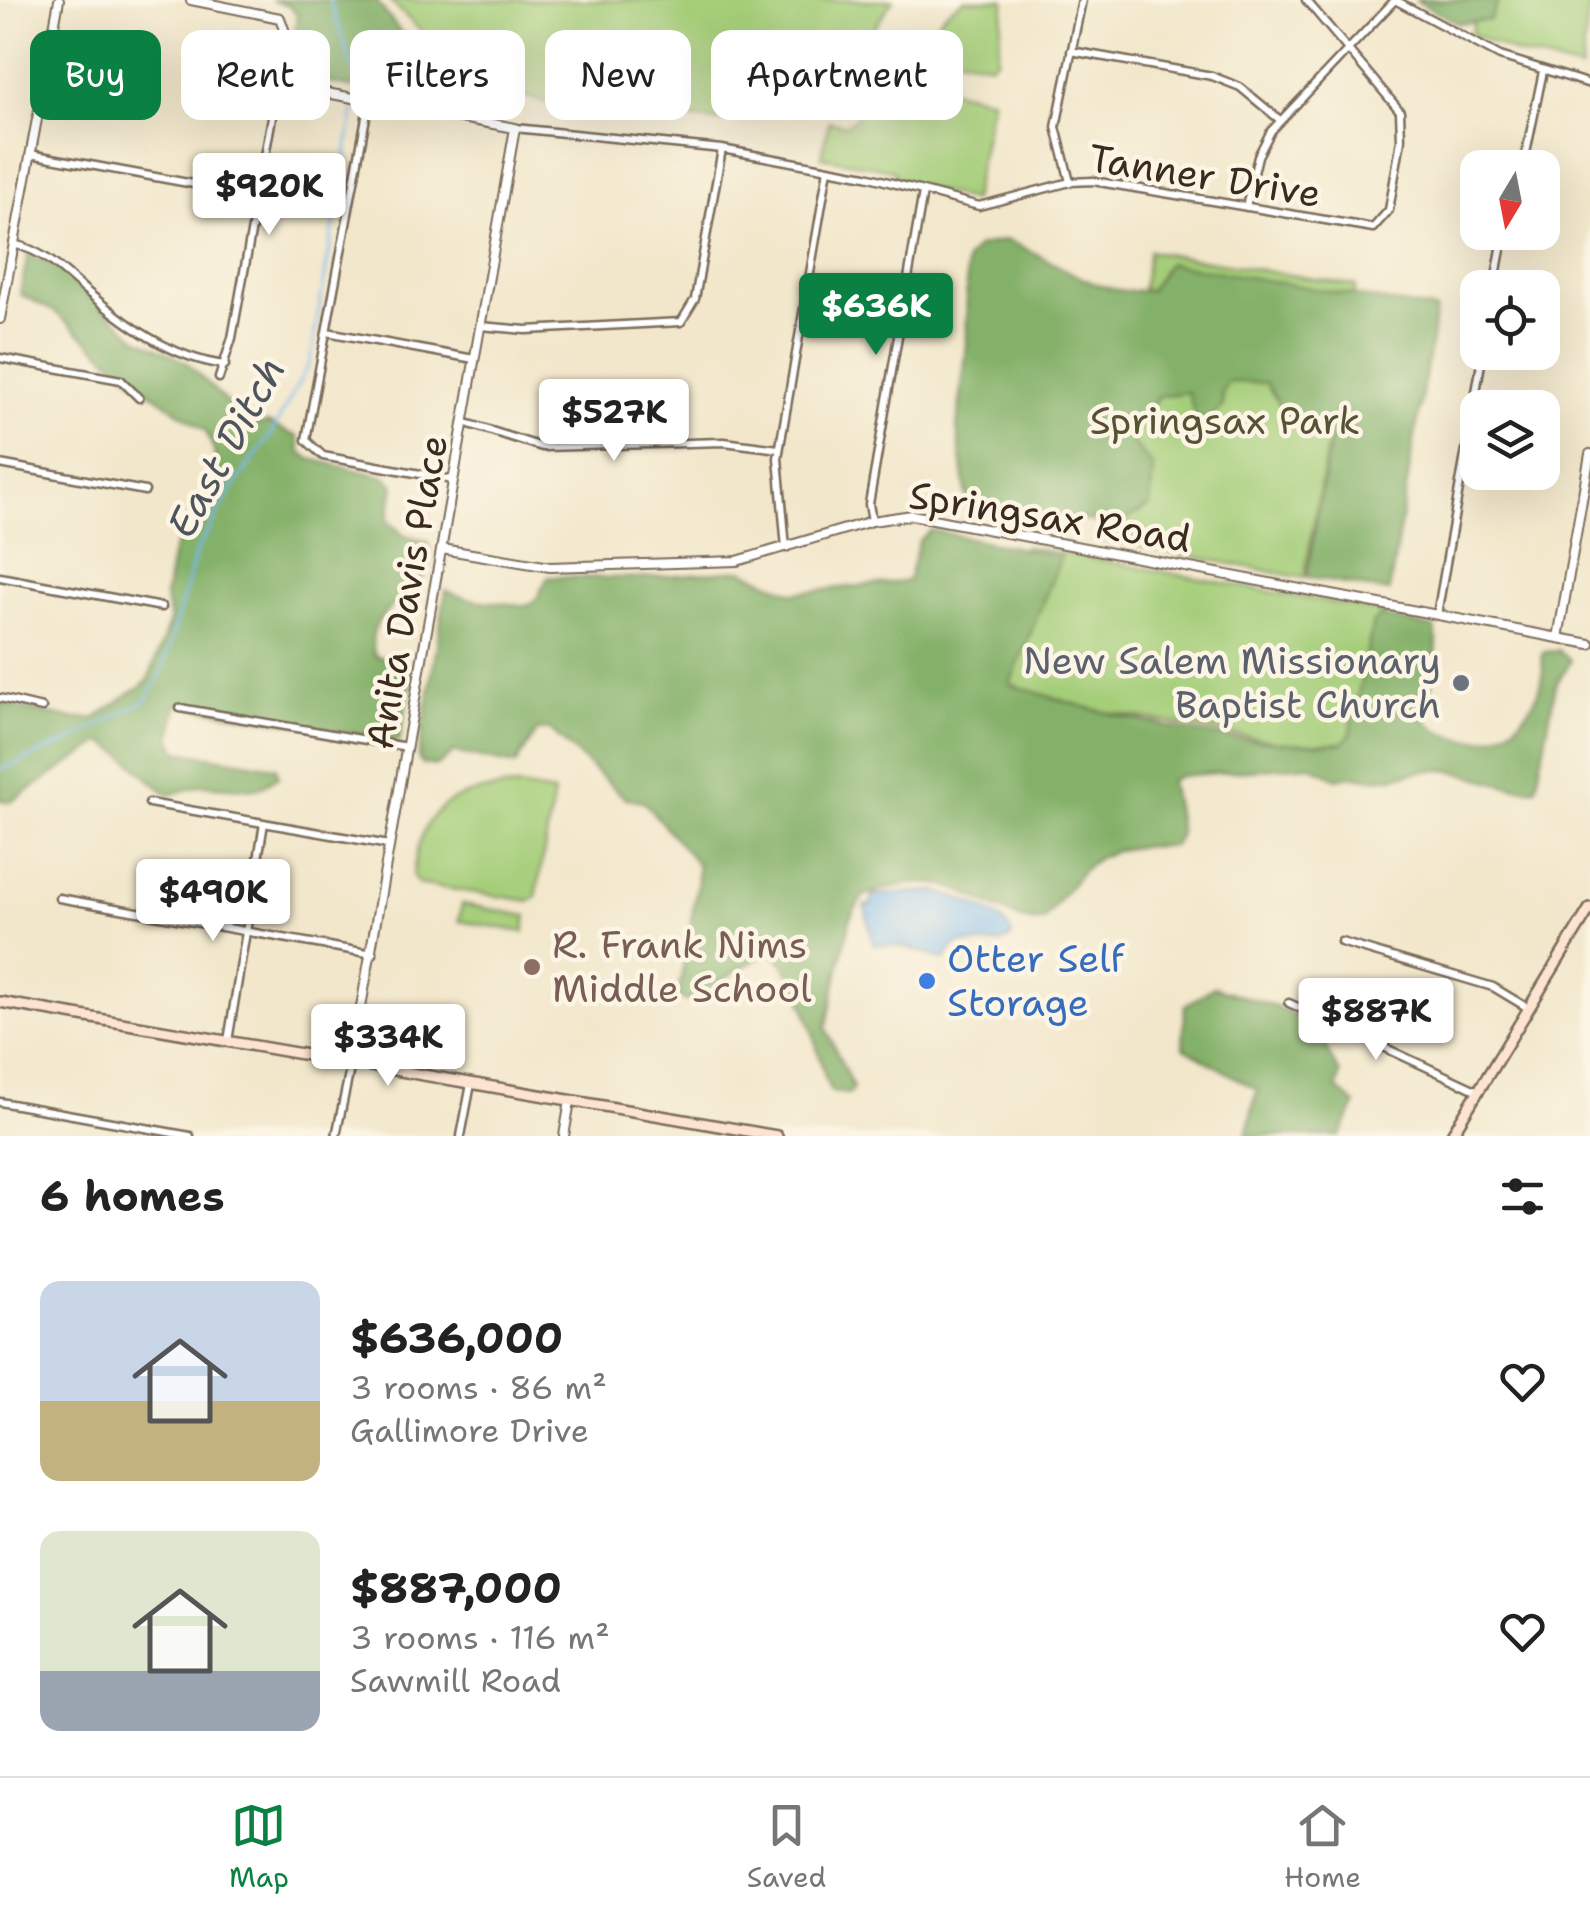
<!DOCTYPE html>
<html lang="en">
<head>
<meta charset="utf-8">
<style>
  :root { --surface:#fff; --page:#f2f2f2; --text:#222; --muted:#767676; --line:#e0e0e0; --accent:#0b8043 }
  body { margin:0; font-family:"Shantell Sans",sans-serif; background:var(--page); color:var(--text); height:100vh; display:flex; flex-direction:column; font-size:38px; white-space:nowrap }
  * { box-sizing:border-box; margin:0 }
  p { font-size:32px; color:var(--muted) }
  .icon { flex:none; width:55px; height:55px; fill:none; stroke:currentColor; stroke-width:2; stroke-linecap:round; stroke-linejoin:round }
  .map { position:relative; height:1136px; overflow:hidden }
  .sheet { display:flex; flex-direction:column; background:var(--surface); flex:1 }
  .sheet>* { flex:none }
  .guide { position:absolute; left:30px; top:30px; width:1000px; height:90px; display:flex; gap:20px }
  .needle { width:65px; rotate:190deg }
  .fabs { position:absolute; left:1460px; top:150px; display:grid; gap:20px }
  .fabs a { display:grid; place-items:center; width:100px; height:100px; border-radius:20px; background:var(--surface); box-shadow:0 10px 40px #0002; font-size:50px }
  .price { position:absolute; translate:-50% -85px; padding:0 22px; border-radius:10px; background:#fff; color:#222; font-size:32px; line-height:65px; filter:drop-shadow(0 2px 5px #0008) }
  .price::after { content:''; position:absolute; left:50%; top:60px; width:30px; height:22px; margin-left:-15px; background:inherit; clip-path:polygon(0 0,100% 0,50% 100%) }
  .price.selected { background:var(--accent); color:#fff }
  ul { padding:0; list-style:none }
  li { display:flex; align-items:center; gap:30px; height:250px; padding:0 40px }
  li span { display:grid; place-items:center; flex:none; width:280px; height:200px; border-radius:20px; color:#555 }
  li>.icon { margin-inline-start:auto }
  span .icon { width:120px; height:120px; fill:#fffc; stroke-width:1 }
  li b { font-size:42px }
  h2 { display:flex; justify-content:space-between; align-items:center; height:120px; padding:0 40px; font-size:42px }
  .chip { padding:0 35px; border-radius:20px; background:var(--surface); box-shadow:0 10px 40px #0002; font-size:35px; line-height:90px }
  .chip.selected { background:var(--accent); color:#fff }
  .menu { display:flex; justify-content:space-around; align-items:center; height:140px; border-top:2px solid var(--line); background:var(--surface); font-size:28px; color:var(--muted) }
  .menu a { display:grid; justify-items:center; gap:5px }
  .menu .selected { color:var(--accent) }
  .map>svg:first-child { display:block }
  .green { fill:#a5ce79; stroke:#707c4c; stroke-width:2.5 }
  .forest { fill:#84b169; stroke:#606e44; stroke-width:2.5 }
  .water { fill:#7ab9ee; stroke:#5a7286; stroke-width:2.5 }
  .lines { fill:none; stroke-linecap:round; stroke-linejoin:round }
  .stream { stroke:#7ab9ee; stroke-width:2.5 }
  .minor-casing { stroke:#7b6c5b; stroke-width:11 }
  .tertiary-casing { stroke:#7b6c5b; stroke-width:12 }
  .secondary-casing { stroke:#7b6c5b; stroke-width:14 }
  .minor { stroke:#fff; stroke-width:6 }
  .tertiary { stroke:#fff; stroke-width:8 }
  .secondary { stroke:#fde4d1; stroke-width:9 }
  .worship-dot { fill:#6b7280; stroke:#fcf5e5; stroke-width:4 }
  .education-dot { fill:#8d6e63; stroke:#fcf5e5; stroke-width:4 }
  .shop-dot { fill:#3f7fe0; stroke:#fcf5e5; stroke-width:4 }
  .labels { text-anchor:middle; stroke-width:9; stroke-linejoin:round; paint-order:stroke }
  .street-label { font-size:38px; fill:#3b2a1e; stroke:#fcf5e5 }
  .park-label { font-size:38px; fill:#565335; stroke:#fcf5e5 }
  .worship-label { font-size:38px; fill:#5b616d; stroke:#fcf5e5; text-anchor:end }
  .education-label { font-size:38px; fill:#785e54; stroke:#fcf5e5; text-anchor:start }
  .shop-label { font-size:38px; fill:#366cbe; stroke:#fcf5e5; text-anchor:start }
  .water-label { font-size:40px; font-style:italic; fill:#4e555c; stroke:#fcf5e5 }
</style>
</head>
<body>
<div class="map">
<svg width="1590" height="1136" viewBox="0 0 1590 1136">
  <rect width="100%" height="100%" fill="#fcf5e5"/>
  <filter id="ink" filterUnits="userSpaceOnUse"><feTurbulence type="fractalNoise" baseFrequency=".01" numOctaves="2"/><feDisplacementMap in="SourceGraphic" scale="20" xChannelSelector="R" yChannelSelector="G"/><feConvolveMatrix kernelMatrix="1 2 1 2 8 2 1 2 1" color-interpolation-filters="sRGB"/></filter>
  <filter id="wash" filterUnits="userSpaceOnUse"><feTurbulence type="fractalNoise" baseFrequency=".0048" numOctaves="4" result="noise"/><feDisplacementMap in="SourceGraphic" scale="40" xChannelSelector="R" yChannelSelector="G"/><feGaussianBlur stdDeviation="2.25" result="paint"/><feColorMatrix in="noise" values="0 0 0 0 0 0 0 0 0 0 0 0 0 0 0 0 0 1.4 0 .05"/><feComposite in="paint" operator="in"/></filter>
  <g filter="url(#wash)">
    <rect width="100%" height="100%" fill="#f2e7cb"/>
    <path class="green" d="M389 0H893L845 70 781 107 749 118 716 121 548 103 474 82Z
      M965 0H1005L997 59 990 64 928 52C931 25 941 12 965 0Z
      M1477 0H1590L1581 70 1517 54 1471 34Z
      M876 72 992 99 972 201 898 180 893 170 821 157 829 121 846 125 856 118 868 76Z
      M1149 251 1356 286 1304 578 1097 538Z
      M1024 546 1386 613 1359 756 996 693Z
      M519 787 554 793 536 897 530 901 418 884 413 877C419 806 452 790 519 787Z
      M462 904 527 916 524 932 459 921Z"/>
    <path class="forest" d="M271 0H376C402 38 435 65 452 108L291 75 297 15 289 6Z
      M1415 0H1499L1490 20 1457 23Z
      M1005 240C1056 258 1094 299 1150 290L1168 263 1436 310 1389 592 1307 577 1330 440 1321 427 1282 410 1266 383 1228 382 1222 392 1223 406 1206 422 1195 416 1188 392 1159 396 1136 426 1133 444 1153 466 1150 506 1119 524 989 510 967 501 957 428 967 345 966 260 977 247Z
      M28 255 55 265 136 337 186 362 250 426 268 423 298 437 301 452 310 459 387 477 394 486 388 520 403 535 428 542C446 595 355 602 375 656L409 664 414 672 399 741 177 705 171 738 178 751 276 767 278 777 257 789 201 785 170 795C144 779 130 755 102 742L11 802 0 800V703L73 719 95 718 148 681 170 621 165 597 173 551 186 522 204 503 215 454 206 431 136 382 55 312 20 294Z
      M931 530 1061 557 1010 684C1108 717 1239 749 1343 743L1350 734 1373 622 1380 616 1434 628 1437 642 1427 723C1476 756 1522 738 1541 684 1545 674 1541 663 1543 652L1559 651 1571 661 1556 684 1536 788C1506 790 1481 776 1452 771 1426 767 1407 776 1382 778 1366 780 1354 773 1337 779L1309 765 1179 776 1170 781 1180 834 1173 846C1092 845 1091 859 1044 920 1022 929 971 890 942 885 915 880 888 887 863 896L850 918 826 1029 853 1088 850 1094 832 1092 828 1086C816 1052 802 969 769 952L686 1001 678 996 698 881 697 864 643 801 625 798 549 729 537 731 515 765 454 752 437 766 422 764 418 758 446 590C471 604 498 601 527 606L537 598 548 577 637 578 742 570 793 593 908 581 919 541Z
      M1214 987C1244 998 1295 1007 1317 1032 1326 1042 1329 1060 1340 1073L1337 1089 1356 1104 1340 1136H1246L1257 1090 1183 1047 1185 1006Z"/>
    <path class="water" d="M935 891C957 898 1007 912 1012 937L998 944 957 943 944 960 906 947 873 944 865 906 871 905 873 895Z"/>
    <g class="lines">
      <path class="stream" d="M329 0 358 82 356 95
        M0 770 67 742 146 700 162 672 196 552 232 489 271 434 310 362 355 103"/>
    </g>
  </g>
  <g filter="url(#ink)">
    <g class="lines">
      <g class="minor-casing">
        <path id="minor" d="M1395 0 1500 56 1590 84
          M1071 51 1212 76 1240 87 1280 120
          M369 101 306 440 323 456 453 480
          M515 128 722 149 866 176 979 206 1070 182 1093 181 1373 228 1389 210 1401 140 1400 111 1306 0
          M30 154 259 196
          M1523 168 1543 71
          M1070 182 1056 127 1082 0
          M1246 207 1258 156 1271 131 1395 0
          M13 244C44 251 61 269 84 289 125 324 171 358 225 365
          M1494 288 1504 232
          M480 326 526 330 681 322 695 299 722 149
          M327 332 474 359
          M0 358 121 380 139 398
          M219 378 232 338 278 84
          M463 422 542 447 724 442 779 449
          M0 464 145 491
          M872 521 869 504 923 192
          M786 548 778 458 828 169
          M0 577 162 607
          M1437 615 1483 352
          M0 698 42 708
          M180 708 407 747
          M149 803 389 845
          M59 898 373 954
          M1341 942 1493 987 1528 1008
          M1289 1003 1478 1091
          M228 1041 264 823
          M0 1102 190 1136
          M336 1136 351 1064
          M461 1136 471 1084"/>
      </g>
      <g class="tertiary-casing">
        <path id="tertiary" d="M191 0 280 18 285 32 278 84 515 128 351 1064
          M0 319 59 0
          M442 549 550 567 737 561 872 521 912 515 1590 644
          M1558 638 1590 454
          M564 1136 570 1101"/>
      </g>
      <g class="secondary-casing">
        <path id="secondary" d="M0 1002 777 1136
          M1451 1136 1590 908"/>
      </g>
      <use href="#minor" class="minor"/>
      <use href="#tertiary" class="tertiary"/>
      <use href="#secondary" class="secondary"/>
    </g>
  </g>
  <circle class="worship-dot" cx="1461" cy="683" r="10"/>
  <circle class="education-dot" cx="532" cy="967" r="10"/>
  <circle class="shop-dot" cx="927" cy="981" r="10"/>
  <g class="labels">
    <g class="street-label">
      <text transform="translate(1205 176) rotate(9)" y="13">Tanner Drive</text>
      <text transform="translate(1050 517) rotate(9)" y="13">Springsax Road</text>
      <text transform="translate(407 592) rotate(-80)" y="13">Anita Davis Place</text>
    </g>
    <g class="park-label">
      <text x="1225" y="434">Springsax Park</text>
    </g>
    <g class="worship-label">
      <text x="1441" y="674">New Salem Missionary<tspan x="1441" dy="44">Baptist Church</tspan></text>
    </g>
    <g class="education-label">
      <text x="552" y="958">R. Frank Nims<tspan x="552" dy="44">Middle School</tspan></text>
    </g>
    <g class="shop-label">
      <text x="947" y="972">Otter Self<tspan x="947" dy="44">Storage</tspan></text>
    </g>
    <g class="water-label">
      <text transform="translate(226 447) rotate(-61)" y="14">East Ditch</text>
    </g>
  </g>
</svg>
<div class="fabs">
<a><svg class="needle" viewBox="-14 -14 28 28"><path d="M0-13l5 13h-10z" fill="#e53935"/><path d="M0 13l5-13h-10z" fill="#767676"/></svg></a>
<a><svg class="icon" aria-label="locate" viewBox="0 0 24 24"><circle cx="12" cy="12" r="6"/><path d="M12 2v4M12 18v4M2 12h4M18 12h4"/></svg></a>
<a><svg class="icon" aria-label="layers" viewBox="0 0 24 24"><path d="M12 4l9 5-9 5-9-5zM3 14l9 5 9-5"/></svg></a>
</div>
<b class="price" style="left:269px;top:238px">$920K</b>
<b class="price selected" style="left:876px;top:358px">$636K</b>
<b class="price" style="left:614px;top:464px">$527K</b>
<b class="price" style="left:213px;top:944px">$490K</b>
<b class="price" style="left:1376px;top:1063px">$887K</b>
<b class="price" style="left:388px;top:1089px">$334K</b>
<div class="guide">
<a class="chip selected">Buy</a>
<a class="chip">Rent</a>
<a class="chip">Filters</a>
<a class="chip">New</a>
<a class="chip">Apartment</a>
</div>
</div>
<section class="sheet">
<h2>6 homes<svg class="icon" aria-label="filters" viewBox="0 0 24 24"><path d="M4 7h16M4 17h16"/><circle cx="9" cy="7" r="2"/><circle cx="15" cy="17" r="2"/></svg></h2>
<ul>
<li><span style="background:linear-gradient(#c9d6e8 60%,#c2b280 0)"><svg class="icon" aria-label="home" viewBox="0 0 24 24"><path d="M3 11l9-7 9 7M6 9v11h12V9"/></svg></span><div><b>$636,000</b><p>3 rooms · 86 m²</p><p>Gallimore Drive</p></div><svg class="icon" aria-label="heart" viewBox="0 0 24 24"><path d="M12 20l-8-8c-3-5 5-10 8-4 3-6 11-1 8 4z"/></svg></li>
<li><span style="background:linear-gradient(#dfe7d0 70%,#9aa5b1 0)"><svg class="icon" aria-label="home" viewBox="0 0 24 24"><path d="M3 11l9-7 9 7M6 9v11h12V9"/></svg></span><div><b>$887,000</b><p>3 rooms · 116 m²</p><p>Sawmill Road</p></div><svg class="icon" aria-label="heart" viewBox="0 0 24 24"><path d="M12 20l-8-8c-3-5 5-10 8-4 3-6 11-1 8 4z"/></svg></li>
</ul>
</section>
<nav class="menu">
<a class="selected"><svg class="icon" aria-label="map" viewBox="0 0 24 24"><path d="M3 6l6-2 6 2 6-2v14l-6 2-6-2-6 2zM9 4v14M15 6v14"/></svg>Map</a>
<a><svg class="icon" aria-label="saved" viewBox="0 0 24 24"><path d="M7 4h10v16l-5-4-5 4z"/></svg>Saved</a>
<a><svg class="icon" aria-label="home" viewBox="0 0 24 24"><path d="M3 11l9-7 9 7M6 9v11h12V9"/></svg>Home</a>
</nav>
</body>
</html>
